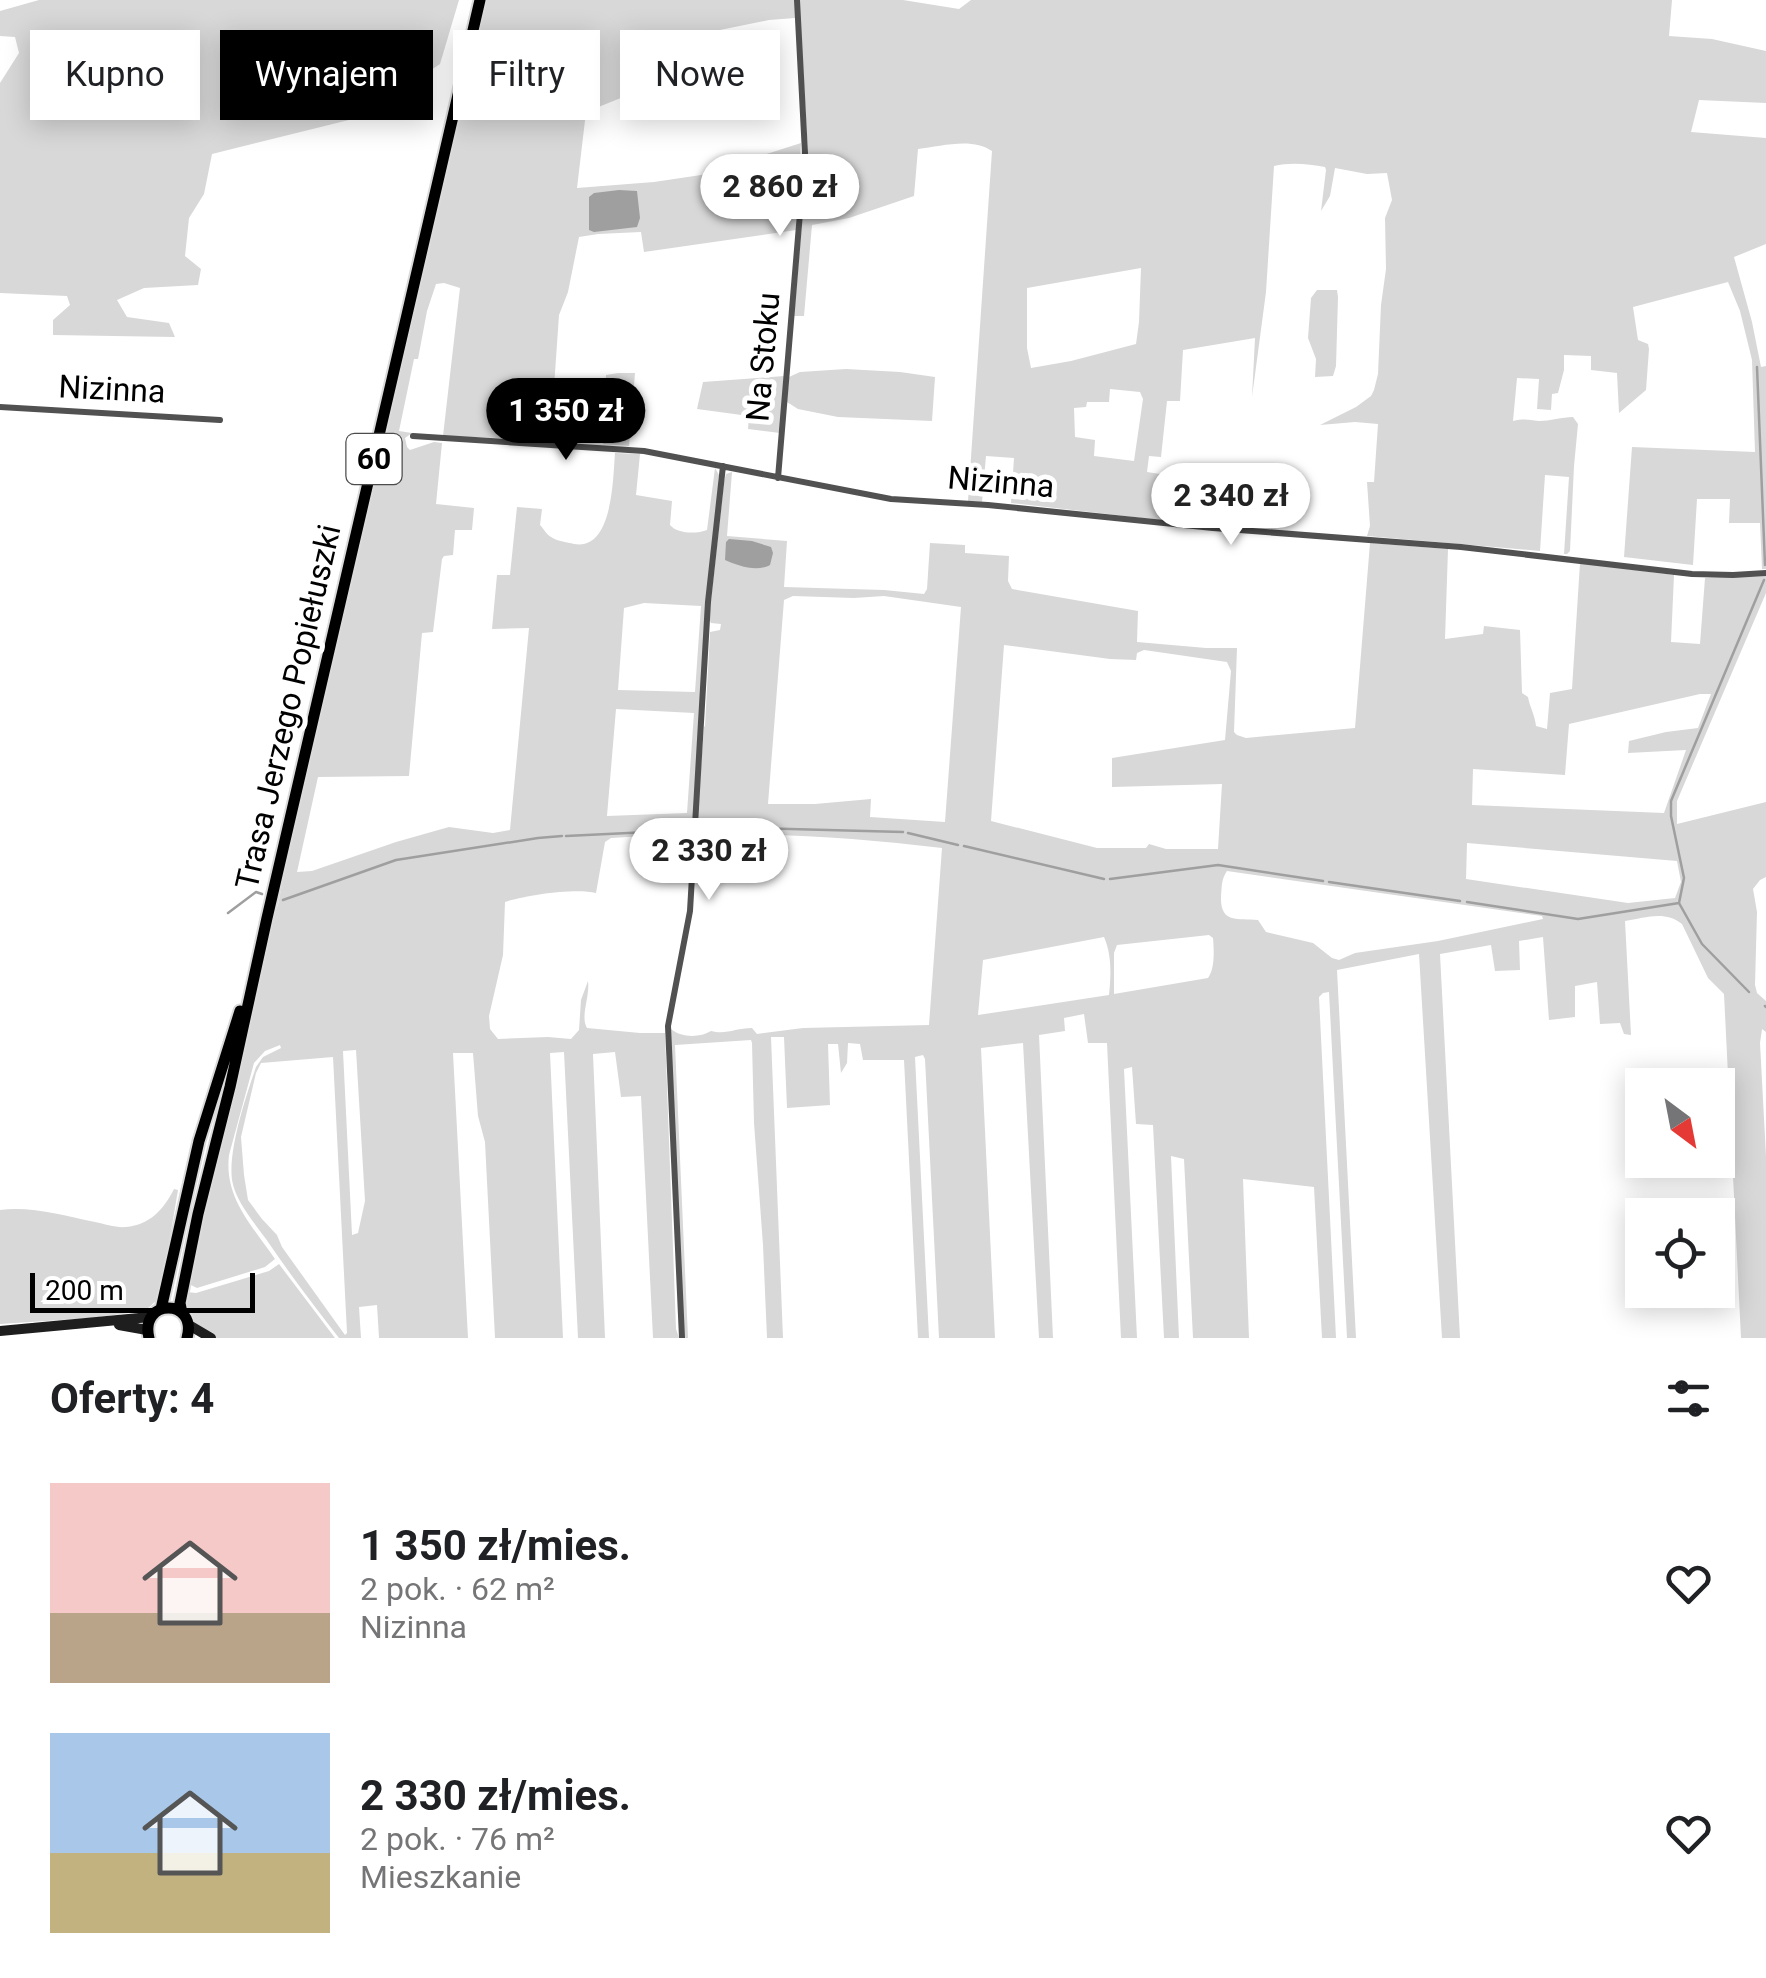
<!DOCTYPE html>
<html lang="pl">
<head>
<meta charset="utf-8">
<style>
  :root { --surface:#fff; --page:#f2f2f2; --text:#202124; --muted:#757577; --accent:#000 }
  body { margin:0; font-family:Roboto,sans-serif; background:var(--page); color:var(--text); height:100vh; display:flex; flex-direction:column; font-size:38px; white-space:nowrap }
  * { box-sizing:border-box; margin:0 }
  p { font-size:32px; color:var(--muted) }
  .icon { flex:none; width:55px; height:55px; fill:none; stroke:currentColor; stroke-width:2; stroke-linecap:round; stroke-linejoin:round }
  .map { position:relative; height:1338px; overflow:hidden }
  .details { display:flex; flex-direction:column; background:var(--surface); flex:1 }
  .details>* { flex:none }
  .guide { position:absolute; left:30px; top:30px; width:1000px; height:90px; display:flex; gap:20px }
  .needle { width:65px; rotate:148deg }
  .tools { position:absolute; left:1625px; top:1068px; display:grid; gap:20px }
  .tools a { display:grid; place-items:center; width:110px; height:110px; border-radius:0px; background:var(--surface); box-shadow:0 5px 25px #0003; font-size:50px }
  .scale { position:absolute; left:30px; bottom:25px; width:225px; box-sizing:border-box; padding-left:10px; border:5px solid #000; border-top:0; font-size:28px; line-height:35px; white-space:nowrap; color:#000; -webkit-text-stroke:8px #fff; paint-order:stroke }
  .price { position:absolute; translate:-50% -85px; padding:0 22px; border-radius:35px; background:#fff; color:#222; font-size:32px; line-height:65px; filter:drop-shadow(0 2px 5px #0008) }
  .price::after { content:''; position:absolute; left:50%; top:60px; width:30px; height:22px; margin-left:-15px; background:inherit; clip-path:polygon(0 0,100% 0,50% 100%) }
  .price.current { background:var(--accent); color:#fff }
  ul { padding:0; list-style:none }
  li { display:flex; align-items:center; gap:30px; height:250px; padding:0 50px }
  li span { display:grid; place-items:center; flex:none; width:280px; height:200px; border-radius:0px; color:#555 }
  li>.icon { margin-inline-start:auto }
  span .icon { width:120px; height:120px; fill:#fffc; stroke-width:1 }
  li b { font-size:42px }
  h2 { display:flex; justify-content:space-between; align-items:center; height:120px; padding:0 50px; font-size:42px }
  .chip { padding:0 35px; border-radius:0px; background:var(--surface); box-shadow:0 5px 25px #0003; font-size:35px; line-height:90px }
  .chip.current { background:var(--accent); color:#fff }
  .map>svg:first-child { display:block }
  .green { fill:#d8d8d8; fill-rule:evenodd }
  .water { fill:#9f9f9f }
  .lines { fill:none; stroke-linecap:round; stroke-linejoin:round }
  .stream { stroke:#9f9f9f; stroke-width:2.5 }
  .primary-casing { stroke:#dbdbdb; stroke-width:15 }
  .street { stroke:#515151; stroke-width:6 }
  .secondary { stroke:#1e1e1e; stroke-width:10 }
  .primary { stroke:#000; stroke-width:11 }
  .labels { text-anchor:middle; stroke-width:10; stroke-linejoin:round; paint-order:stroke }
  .shield { fill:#fff; stroke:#4c4c4c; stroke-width:2.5 }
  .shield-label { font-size:30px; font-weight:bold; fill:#000 }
  .street-label { font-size:32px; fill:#000; stroke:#fff }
</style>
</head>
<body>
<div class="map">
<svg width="1766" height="1338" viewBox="0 0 1766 1338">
  <rect width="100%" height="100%" fill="#fff"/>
  <path class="green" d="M39 0H459L440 64 361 117 212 154 204 194 189 218 185 256 201 269 198 285 144 288 117 300 127 317 169 323 175 337 53 335V320L70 305 67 296 0 293V83L19 53 15 37 0 36V11Z
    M486 0H795V18L769 20 720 30 666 53 663 81 586 112 577 188 654 182 701 175 801 143 796 230 644 252 641 232 598 234 579 237 568 292 559 315 554 387 546 408 544 432 548 440 443 436 460 288 444 283 436 284 427 311 418 359H414L399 431 412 433 405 438 407 447 410 450 434 442 442 443 436 504 474 508 472 530H455L453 555 444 556 442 559 433 632 422 633 409 776 318 777 297 872 312 871 396 842 449 827 493 833 510 830 529 628 492 629 497 575H510L517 507 542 509 540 525C544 529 546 534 551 537 556 541 567 542 574 544 613 551 613 478 615 453L640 454 636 495 672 501 670 525C677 534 697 534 707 530L715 468 719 475 693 833 611 838 605 842 596 893C575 888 527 895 505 902L503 955 489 1016 490 1029 498 1039 548 1037 571 1039 579 1030 581 1000 588 981C590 998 580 1016 587 1028L640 1033H665L676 1329 679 1338H653L641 1096 621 1097 615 1052 593 1054 605 1338H578L564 1052 550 1053 563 1338H495L485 1142 478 1116 473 1053H453L468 1338H379L377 1305 359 1307 361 1338H339C314 1306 289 1273 266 1239 253 1221 236 1202 232 1180 228 1150 246 1096 256 1067L263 1057 281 1048 280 1045 265 1051 254 1063 229 1155C224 1198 252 1225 275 1259L265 1267 197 1288 189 1284 273 917 278 905 283 879ZM644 603 701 606 695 692 618 690 624 608ZM616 709 694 713 687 813 607 816ZM356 1050 365 1201 358 1233 352 1235 343 1051ZM333 1057 347 1333 345 1335 282 1247 277 1235 262 1219 248 1200 244 1175 241 1137 256 1073 261 1063Z
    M799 0H903L959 9 971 0H1672L1669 36 1712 39 1766 51V103L1699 100 1691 132 1766 138V244L1734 257 1752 322 1761 367 1766 366V569H1762L1760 523H1729L1730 499H1697L1693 565 1624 557 1632 447 1755 452 1752 360 1740 311 1728 282 1633 307 1638 340 1648 344 1649 349 1646 390 1619 413 1617 373 1591 370V356L1564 355V370L1558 393 1552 394 1551 410 1537 409 1539 379 1517 378 1513 421C1525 418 1528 420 1539 421 1550 421 1562 417 1573 417L1578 424 1574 466 1570 551 1567 554H1564L1569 477 1545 475 1540 551 1367 536 1370 526 1367 482H1374L1378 424 1355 422 1320 425 1356 407 1371 396 1374 390 1378 374 1381 305 1386 269 1385 218 1392 200 1387 173 1367 174 1335 168 1330 196 1321 211 1326 170 1325 167C1309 164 1290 162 1274 166L1266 292 1252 397 1255 338 1183 350 1180 401H1167L1161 457 1149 456 1147 472 1173 476 1169 521 1011 503 1014 458 986 456 982 502 968 501 992 151C973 137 941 146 918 149L914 196 849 218 812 225 804 316H794L808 153ZM1141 268 1139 322 1136 344 1071 361 1031 368 1027 348V288ZM1110 389 1140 392 1143 399 1134 461 1094 456 1095 440 1075 437 1074 408 1086 407 1087 402H1109Z
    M1317 290H1337L1338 297 1336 366 1333 376 1315 377 1316 359 1308 338 1311 298Z
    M846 369 900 372 935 377 932 421 838 417 798 409 787 402 789 377 800 372Z
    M618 373H635L629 446 603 444 606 375Z
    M784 376 780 433 748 429 749 416 697 409 703 382Z
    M732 472 727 536 787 541 784 587 884 590 924 594 927 589 930 543 965 545V553L1009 556 1008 581 1012 589 1138 611 1137 642 1206 648H1237L1234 732 1237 735 1246 738 1355 728 1370 543 1448 549 1445 639 1483 634 1484 626 1520 630 1522 693 1528 697C1530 708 1535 715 1536 726L1547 729 1550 693 1572 689 1580 563 1674 575 1671 642 1700 644 1705 578 1766 576V593L1677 801V824L1766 802V877L1760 880 1753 889 1757 912 1755 985 1757 993 1766 1001V1032L1762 1029 1760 1043 1766 1156V1338H1741L1724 994 1708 978 1682 924C1665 910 1645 918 1625 921L1631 1035 1624 1034 1620 1023 1600 1024 1597 982 1575 986V1017L1549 1020 1543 937 1519 941 1520 970 1495 971 1491 945 1440 954 1460 1338H1442L1419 954 1337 970 1356 1338H1347L1329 992 1323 993 1319 997 1336 1338H1322L1314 1187 1243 1179 1249 1338H1193L1184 1159 1171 1156 1179 1338H1164L1153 1125 1136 1124 1132 1067 1124 1069 1137 1338H1121L1107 1043H1088L1084 1014 1064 1018 1065 1031 1039 1035 1053 1338H1039L1023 1043 981 1048 995 1338H939L925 1059 923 1055 915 1057 929 1338H918L904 1060H863L860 1044 848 1043 847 1063 841 1073 838 1044H828L830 1105 787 1108 784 1037H771L783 1338H767L763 1245 754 1123 752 1043 751 1040 675 1045 688 1338H683L670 1028C680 1038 700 1038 711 1031 726 1035 736 1028 752 1028L757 1034 803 1028 929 1025 942 848C860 838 779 833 696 834L704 727 705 726 710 632 720 630 721 624 711 623 709 619 724 482 726 474ZM793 596 854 598 884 596 961 607 945 822 870 817 871 799 815 804H768L784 600ZM1004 645 1110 659 1136 660 1137 653 1144 650 1227 662 1231 671 1225 740 1112 758V787L1222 784 1218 849H1166L1149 844 1146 848H1097L991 821ZM1700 694H1711L1698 728 1666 732 1629 741 1628 753 1686 750 1664 813 1472 805 1473 769 1565 775 1569 724ZM1467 843 1677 861 1681 882 1675 898 1628 903 1466 879ZM1227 871 1542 916 1543 919 1438 941 1355 953 1339 960 1332 958 1313 943 1266 932 1258 920C1237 918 1220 924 1221 896 1222 886 1221 880 1227 871ZM1209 935 1213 938C1214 950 1215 969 1208 978L1114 994V953L1117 945ZM1104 937C1112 955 1111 976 1109 995L978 1015 983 960Z
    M174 1189 178 1190 161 1291 158 1299 145 1311 91 1318 0 1324V1210C32 1206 64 1216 95 1222 105 1224 116 1228 126 1227 150 1225 164 1209 174 1189Z
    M279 1264 335 1338H216L194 1325 186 1307 187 1292 196 1293 269 1271Z"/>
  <path class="water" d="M619 190 637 191 640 218 637 227 594 232 589 230V197L594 193Z
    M729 539 752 541 771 547 773 553 770 565C757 572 738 566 725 560L726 542Z"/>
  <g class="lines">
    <path class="stream" d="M1757 367 1765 565
      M698 830 752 828 903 832
      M908 833 958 845
      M566 836 690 830
      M964 846 1104 879
      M1110 879 1218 865 1323 881
      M1329 882 1460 901
      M283 900 396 860 538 838 562 836
      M1467 902 1578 919 1679 903 1702 944 1749 992
      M1679 903 1684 878 1671 816V801L1764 580
      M228 913 256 892 262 894
      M1765 1006 1766 1007"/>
    <g class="primary-casing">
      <path id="primary" d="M161 1309 199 1141 240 1011
        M182 1313 180 1303 198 1214 230 1087 267 918 480 0
        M149 1338C139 1298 198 1298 187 1338"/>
    </g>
    <path class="street" d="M0 407 220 420
      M413 436 644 451 891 499 988 505 1213 528 1461 547 1692 574 1733 575 1766 573
      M778 478 805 153 797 0
      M682 1338 668 1026 690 911 708 602 723 466"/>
    <path class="secondary" d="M119 1325 147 1330
      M189 1325 211 1338
      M0 1331 150 1317"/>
    <use href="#primary" class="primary"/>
  </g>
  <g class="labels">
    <rect class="shield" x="346.5" y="434" width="55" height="50" rx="8"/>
    <g class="shield-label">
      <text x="374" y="469">60</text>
    </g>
    <g class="street-label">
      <text transform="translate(763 357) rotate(-85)" y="11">Na Stoku</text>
      <text transform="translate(112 389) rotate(3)" y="11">Nizinna</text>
      <text transform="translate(1001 482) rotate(5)" y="11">Nizinna</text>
      <text transform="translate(288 707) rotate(-77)" y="11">Trasa Jerzego Popiełuszki</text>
    </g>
  </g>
</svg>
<div class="tools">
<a><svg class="needle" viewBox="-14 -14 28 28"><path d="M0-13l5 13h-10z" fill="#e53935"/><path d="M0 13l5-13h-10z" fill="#757577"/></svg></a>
<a><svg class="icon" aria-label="locate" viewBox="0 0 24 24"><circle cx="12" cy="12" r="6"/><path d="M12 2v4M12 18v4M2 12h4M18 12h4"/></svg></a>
</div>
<div class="scale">200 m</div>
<b class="price" style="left:780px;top:239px">2 860 zł</b>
<b class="price current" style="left:566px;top:463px">1 350 zł</b>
<b class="price" style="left:1231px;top:548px">2 340 zł</b>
<b class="price" style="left:709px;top:903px">2 330 zł</b>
<div class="guide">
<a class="chip">Kupno</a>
<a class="chip current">Wynajem</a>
<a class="chip">Filtry</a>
<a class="chip">Nowe</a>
</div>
</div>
<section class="details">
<h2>Oferty: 4<svg class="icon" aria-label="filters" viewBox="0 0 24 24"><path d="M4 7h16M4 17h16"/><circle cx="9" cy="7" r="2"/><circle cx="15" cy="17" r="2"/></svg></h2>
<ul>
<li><span style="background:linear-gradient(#f6c9c9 65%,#b9a48a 0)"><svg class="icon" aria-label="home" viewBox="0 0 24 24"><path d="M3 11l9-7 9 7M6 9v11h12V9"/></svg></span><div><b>1 350 zł/mies.</b><p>2 pok. · 62 m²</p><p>Nizinna</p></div><svg class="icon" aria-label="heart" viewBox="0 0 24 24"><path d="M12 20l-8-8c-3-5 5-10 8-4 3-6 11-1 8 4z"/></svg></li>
<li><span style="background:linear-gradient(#a9c7e8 60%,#c2b280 0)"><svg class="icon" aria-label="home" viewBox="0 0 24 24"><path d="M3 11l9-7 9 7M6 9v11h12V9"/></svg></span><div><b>2 330 zł/mies.</b><p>2 pok. · 76 m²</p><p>Mieszkanie</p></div><svg class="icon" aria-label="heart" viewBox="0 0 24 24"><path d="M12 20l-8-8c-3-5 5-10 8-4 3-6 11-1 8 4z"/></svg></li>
</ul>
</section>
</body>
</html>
